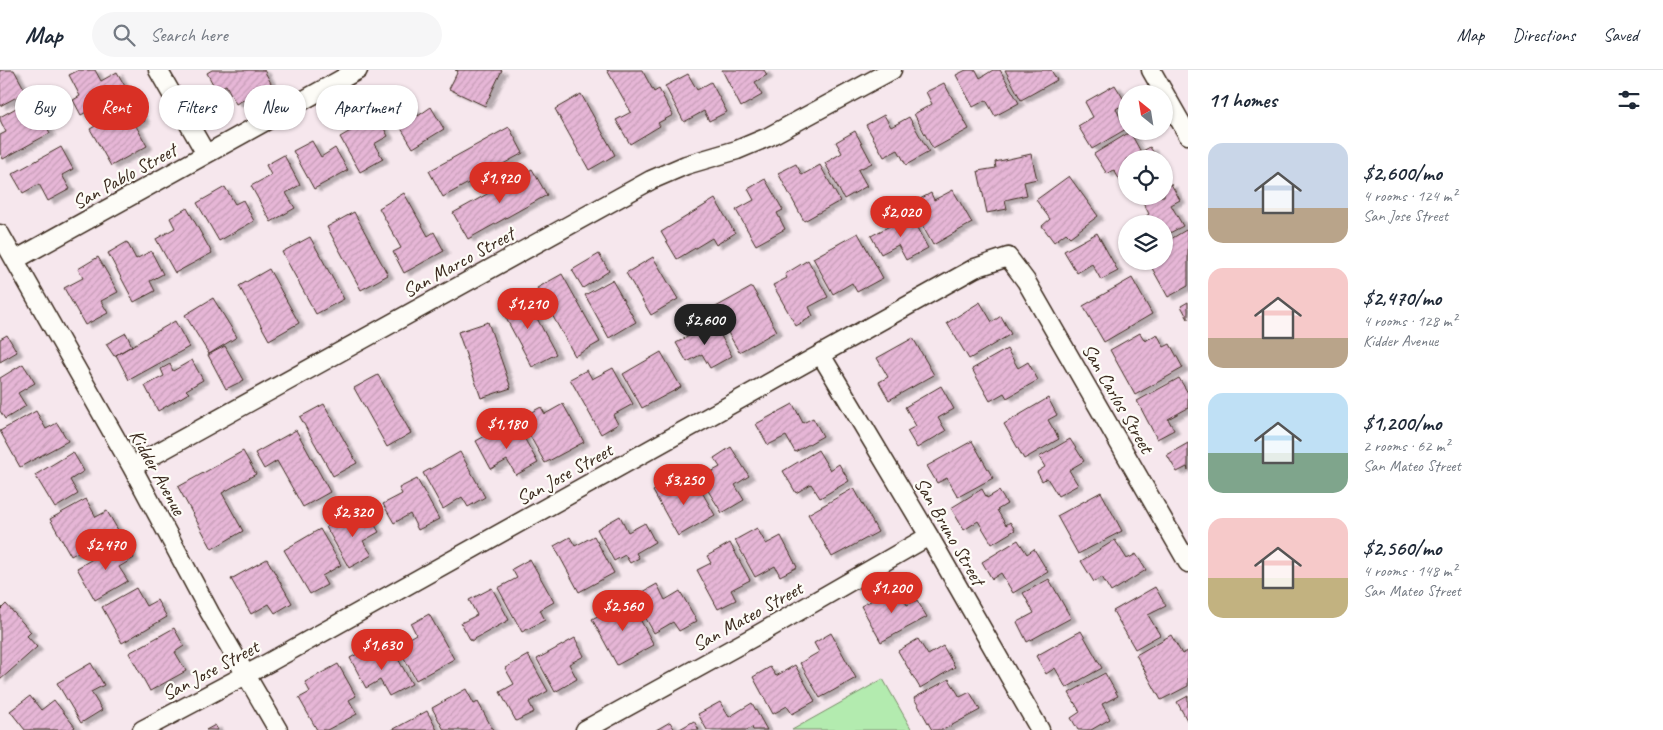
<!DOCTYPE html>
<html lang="en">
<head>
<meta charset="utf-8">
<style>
  :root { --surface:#fff; --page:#f6f6f7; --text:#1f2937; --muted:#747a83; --line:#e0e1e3; --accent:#d93025 }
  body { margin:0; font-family:Caveat,sans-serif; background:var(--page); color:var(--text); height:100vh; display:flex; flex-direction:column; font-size:19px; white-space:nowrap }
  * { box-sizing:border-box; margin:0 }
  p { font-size:16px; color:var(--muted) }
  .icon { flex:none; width:28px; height:28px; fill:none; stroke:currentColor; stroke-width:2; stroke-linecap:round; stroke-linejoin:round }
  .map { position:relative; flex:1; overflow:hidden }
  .panel { display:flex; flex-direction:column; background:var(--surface); width:475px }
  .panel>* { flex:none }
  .hud { position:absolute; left:15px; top:15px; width:475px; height:45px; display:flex; gap:10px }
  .needle { width:32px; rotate:330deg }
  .controls { position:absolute; left:1118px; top:15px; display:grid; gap:10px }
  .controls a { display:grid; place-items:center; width:55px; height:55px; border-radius:50%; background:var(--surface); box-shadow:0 1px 4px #0004; font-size:25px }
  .price { position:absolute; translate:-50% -42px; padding:0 11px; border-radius:18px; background:var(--accent); color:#fff; font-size:16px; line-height:32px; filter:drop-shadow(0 1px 2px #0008) }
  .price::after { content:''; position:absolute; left:50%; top:30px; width:15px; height:11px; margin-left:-8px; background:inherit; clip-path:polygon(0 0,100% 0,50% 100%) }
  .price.on { background:#222; color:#fff }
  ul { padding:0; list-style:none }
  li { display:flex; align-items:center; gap:15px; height:125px; padding:0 20px }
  li span { display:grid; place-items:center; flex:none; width:140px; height:100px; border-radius:15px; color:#555 }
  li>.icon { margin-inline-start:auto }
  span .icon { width:60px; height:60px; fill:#fffc; stroke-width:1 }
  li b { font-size:21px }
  h2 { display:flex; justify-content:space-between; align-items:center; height:60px; padding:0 20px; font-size:21px }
  .chip { padding:0 18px; border-radius:22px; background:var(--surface); box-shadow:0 1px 4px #0004; font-size:18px; line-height:45px }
  .chip.on { background:var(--accent); color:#fff }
  header { display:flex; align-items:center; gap:30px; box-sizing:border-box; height:70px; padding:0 25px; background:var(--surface); border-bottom:1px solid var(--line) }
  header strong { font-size:24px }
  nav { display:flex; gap:28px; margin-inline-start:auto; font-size:18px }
  .search { width:350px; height:45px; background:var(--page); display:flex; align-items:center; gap:12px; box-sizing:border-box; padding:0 18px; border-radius:28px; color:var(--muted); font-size:19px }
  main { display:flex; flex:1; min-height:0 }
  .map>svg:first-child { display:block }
  .pitch { fill:#b3ebaf; stroke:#778a66 }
  .building { fill:url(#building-hatch); stroke:#3b2a1e; filter:url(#shadow) }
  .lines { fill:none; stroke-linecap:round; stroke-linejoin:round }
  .minor-casing { stroke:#3b2a1e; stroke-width:21 }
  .minor { stroke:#fdfcf7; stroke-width:18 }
  .labels { text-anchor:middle; stroke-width:4.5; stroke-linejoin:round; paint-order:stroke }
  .street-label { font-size:20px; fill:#3b2a1e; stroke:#fdfcf7 }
</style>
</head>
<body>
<header>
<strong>Map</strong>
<div class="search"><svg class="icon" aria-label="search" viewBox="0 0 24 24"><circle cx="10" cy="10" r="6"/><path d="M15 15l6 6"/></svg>Search here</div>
<nav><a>Map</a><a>Directions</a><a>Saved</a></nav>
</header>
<main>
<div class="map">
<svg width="1188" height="660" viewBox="0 0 1188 660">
  <defs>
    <pattern id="building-hatch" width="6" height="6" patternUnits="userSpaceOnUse" patternTransform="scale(1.25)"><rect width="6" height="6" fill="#e6b6d6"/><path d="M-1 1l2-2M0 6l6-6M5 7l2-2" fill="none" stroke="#c69db7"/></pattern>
    <filter id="shadow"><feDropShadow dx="5.5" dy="3" stdDeviation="1" flood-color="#0004"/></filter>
  </defs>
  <rect width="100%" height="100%" fill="#f6e7ed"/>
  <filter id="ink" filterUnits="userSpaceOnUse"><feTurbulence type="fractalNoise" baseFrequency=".02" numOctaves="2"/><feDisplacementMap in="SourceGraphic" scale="10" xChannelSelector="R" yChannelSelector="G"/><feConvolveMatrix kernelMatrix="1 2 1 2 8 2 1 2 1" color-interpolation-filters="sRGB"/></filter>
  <g filter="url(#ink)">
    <path class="pitch" d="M883 609 912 660H792Z"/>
    <path class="building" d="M0 0H14L26 22 0 36Z
      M79 0H95L101 11 117 2 127 20 81 45 73 30 80 26 69 5Z
      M212 0H264L272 15 236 34 226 15 216 20 207 3Z
      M455 0H502L485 36 449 19 458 1Z
      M607 0H642L654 22 659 19 673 45 658 53 660 56 630 74 616 50 631 42Z
      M722 0H764L767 5 755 12 762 25 741 37Z
      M966 0H976L980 8 993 0H1000L1019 33 995 46 986 30 973 37 956 5Z
      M1005 0H1051L1057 10 1021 30Z
      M688 4 697 20 711 12 727 42 709 51 704 41 684 52 665 16Z
      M944 13 969 59 933 79 914 44 932 34 926 22Z
      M1115 15 1126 33 1116 39 1126 59 1092 79 1078 56 1093 47 1085 32Z
      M581 24 615 85 589 100 555 39Z
      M408 29 418 46 431 37 444 59 413 78 390 40Z
      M135 33 145 51 136 56 147 76 111 96 90 59Z
      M23 34 33 51 41 46 50 63 3 89 0 83V65L6 62 0 50V47Z
      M372 36 388 66 374 74 383 89 360 102 340 67 359 56 354 47Z
      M884 45 891 57 909 47 929 82 906 95 898 80 884 87 866 55Z
      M509 57 523 83 443 127 429 101Z
      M855 61 872 93 858 100 867 116 844 129 825 93 842 83 836 72Z
      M1130 62 1141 82 1150 77 1158 89H1126V114L1123 116 1114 100 1107 104 1094 84Z
      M312 71 321 87 335 78 348 100 314 119 293 81Z
      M61 77 73 99 62 105 70 119 48 131 39 114 23 123 12 104Z
      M1031 84 1037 109 1024 112 1027 125 1005 130 1007 139 987 143 978 101 996 98 995 92Z
      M284 85 300 115 286 123 295 138 271 152 251 116 271 105 266 95Z
      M796 94 802 105 820 95 840 131 804 151 778 103Z
      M532 99 547 125 468 169 453 143Z
      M1069 106 1098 146 1070 167 1066 163 1054 172 1042 156 1050 149 1036 130Z
      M765 109 783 140 777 143 785 159 756 175 736 140 754 130 748 119Z
      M1171 114 1180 130 1171 135 1183 156 1164 166V154H1135L1149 144 1142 130 1149 126H1164V118Z
      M225 117 235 134 243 130 254 151 219 171 197 133Z
      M953 120 972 153 933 175 916 144 924 139 918 130 931 123 934 130Z
      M404 123 428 166 434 162 444 181 404 203 393 182 401 178 379 138Z
      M715 129 735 163 716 175 712 168 677 189 661 162Z
      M187 138 212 183 175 203 156 169 175 158 170 148Z
      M354 142 388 205 361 220 327 157Z
      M910 145 928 178 906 190 898 175 881 184 871 166Z
      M1186 160 1188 165V216L1168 227 1148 191H1164V173Z
      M858 163 883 208 857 222 852 213 833 224 813 188Z
      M1097 163 1118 201 1101 210 1092 194 1077 203 1064 181Z
      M310 167 344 229 316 244 282 182Z
      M127 172 136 189 151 181 163 204 150 211 155 221 134 232 108 183Z
      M599 184 609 201 583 218 572 200Z
      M98 187 118 222 101 231 108 243 85 255 64 218 83 208 78 199Z
      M653 187 678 229 651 245 626 203Z
      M808 190 828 227 809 237 813 246 796 256 773 215 787 208 785 204Z
      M269 199 299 253 269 270 239 216Z
      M562 204 600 272 575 286 537 218Z
      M1132 208 1152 244 1104 272 1083 236Z
      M612 210 636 252 609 268 585 225Z
      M752 217 777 261 739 282 714 238Z
      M524 224 556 284 532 297 500 237Z
      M213 228 237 267 209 284 185 245Z
      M980 232 992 252 1001 246 1011 264 969 289 947 253Z
      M1188 232V249L1181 236Z
      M175 251 189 277 129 310 116 285Z
      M488 252 511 318 481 328 458 262Z
      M714 253 732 286 710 298 702 284 687 292 676 273Z
      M126 263 132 276 114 286 106 274Z
      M1140 263 1145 271 1157 264 1164 277 1170 274 1183 298 1135 325 1110 280Z
      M7 265 17 282 0 292V269Z
      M913 268 934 305 889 330 879 312 888 307 877 288Z
      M225 276 244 310 226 319 208 285Z
      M1007 279 1018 298 1028 292 1038 310 1007 328 1004 323 990 331 972 299Z
      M661 282 681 317 642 338 623 304Z
      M192 290 203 310 186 320 189 323 158 341 145 316 164 306 161 299 170 294 173 301Z
      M23 294 35 313 18 323 26 336 5 349 0 341V308Z
      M613 298 633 334 613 345 618 354 601 364 570 309 587 300 592 309Z
      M378 305 411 363 387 377 354 318Z
      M1179 308 1188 323V338L1168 349 1174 360 1157 369 1137 331Z
      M941 316 954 339 938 348 946 361 917 378 907 361 916 356 905 337Z
      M1048 328 1057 345 1048 350 1059 369 1024 389 1004 354Z
      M324 334 357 393 333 406 300 347Z
      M563 334 584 372 545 393 520 348 541 337 545 344Z
      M793 334 803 353 813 348 823 366 795 382 786 366 768 375 756 354Z
      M36 341 46 359 57 353 68 371 20 397 0 361Z
      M505 355 511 367 521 362 538 393 516 405 507 390 491 399 476 371Z
      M296 360 330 422 303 437 277 391 264 399 255 383Z
      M1070 369 1084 391 1069 400 1078 415 1058 426 1047 408 1042 411 1037 402 1045 397 1039 387Z
      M972 371 993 408 958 427 947 408 937 413 927 396Z
      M1188 373V400L1187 397 1177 402 1167 385Z
      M731 377 749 406 735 415 744 430 722 443 700 408 720 397 714 388Z
      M818 380 830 400 839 394 849 411 820 428 811 414 796 423 783 401Z
      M243 381 256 404 222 423 243 461 212 479 178 417Z
      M73 382 84 401 70 410 78 424 55 438 35 405Z
      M460 382 485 427 468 437 462 427 443 439 423 403Z
      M417 409 439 449 418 460 410 444 394 453 383 434 402 424 399 418Z
      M695 410 715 445 678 466 653 421 671 411 676 421Z
      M854 418 878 462 832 487 808 444Z
      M982 419 987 428 999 421 1007 434 997 440 1006 455 1010 452 1015 460 992 474 978 451 964 460 951 438Z
      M1101 422 1122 461 1078 484 1057 446Z
      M86 429 96 447 107 441 118 460 71 486 50 449Z
      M367 442 379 462 363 471 372 485 349 498 326 457 346 446 350 452Z
      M620 446 628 462 645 453 655 472 636 483 639 488 630 493 625 485 614 491 597 459Z
      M757 458 766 474 781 466 797 497 780 506 775 496 755 507 735 470Z
      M320 459 341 495 322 506 327 515 310 524 284 480Z
      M594 466 614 503 579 522 554 476 570 467 575 476Z
      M1018 470 1027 484 1034 479 1048 502 1013 523 1001 503 992 509 982 492Z
      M1115 470 1127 489 1136 484 1146 500 1111 522 1102 507 1094 512 1081 491Z
      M124 471 134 488 119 497 128 511 95 530 77 498Z
      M730 473 750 510 731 520 736 530 718 539 697 500 711 493 707 486Z
      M267 489 292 533 275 543 269 534 251 544 231 509Z
      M530 489 554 532 540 540 545 550 522 562 498 518 517 508 512 499Z
      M1049 509 1071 548 1027 572 1017 552 1034 543 1023 523Z
      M657 514 665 530 680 521 697 551 679 561 673 552 654 563 634 527Z
      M897 517 907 535 917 530 927 547 881 572 861 536Z
      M1155 517 1166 536 1148 545 1160 565 1135 579 1113 541Z
      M136 518 146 536 157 530 167 547 122 573 102 537Z
      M492 518 509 550 471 571 461 553 477 545 469 530Z
      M629 529 654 575 617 595 592 549Z
      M6 534 31 562 27 566 37 577 0 610V540Z
      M429 544 454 589 416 610 397 575 416 564 411 554Z
      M174 558 184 576 175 582 186 601 150 621 129 583Z
      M1081 561 1102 598 1066 618 1055 598 1046 604 1036 586Z
      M831 563 856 608 820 628 800 593 819 582 814 573Z
      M1171 565 1182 584 1188 581V616L1161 630 1136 585Z
      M575 568 584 586 569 594 577 609 555 622 537 589Z
      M918 569 928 585 943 576 955 597 920 618 898 581Z
      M368 578 373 588 392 578 412 614 389 626 380 610 366 618 350 588Z
      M528 585 548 621 529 632 534 642 516 651 500 622 514 614 505 598Z
      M91 593 104 615 91 622 102 640 81 653 57 613Z
      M338 594 356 626 349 630 357 644 327 660H317L299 628 310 622 305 612Z
      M795 595 815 631 792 644 787 636 773 644 753 607 770 597 776 606Z
      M1105 603 1118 626 1102 634 1110 649 1091 660H1078L1071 648 1080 642 1069 623Z
      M949 609 960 627 970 622 980 640 943 660H932L914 628Z
      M466 619 474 634 478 632 493 660H444L432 638Z
      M30 626 41 640 54 630 75 657 71 660H25L10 641Z
      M1188 626V652L1177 632Z
      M720 632 729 647 752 633 767 660H753L752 657 747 660H707L698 644Z
      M427 641 437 660H392Z
      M694 651 699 660H678Z
      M670 652 675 660H656Z
      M215 655 218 660H206Z"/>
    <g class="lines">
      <g class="minor-casing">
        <path id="minor" d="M158 0 206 84
          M1151 0 1188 65
          M0 164 132 397 210 543 278 660
          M15 190 358 0
          M821 285 929 466 1040 660
          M132 397 651 110 686 95 737 80 768 67 892 0
          M142 660 268 593 975 198 1008 187 1026 211 1188 493
          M585 660 759 564 929 466"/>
      </g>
      <use href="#minor" class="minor"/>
    </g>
  </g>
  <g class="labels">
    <g class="street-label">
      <text transform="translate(124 106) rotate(-29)" y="7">San Pablo Street</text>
      <text transform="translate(458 192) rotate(-29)" y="7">San Marco Street</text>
      <text transform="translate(1118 328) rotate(60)" y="7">San Carlos Street</text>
      <text transform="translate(158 402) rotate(61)" y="7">Kidder Avenue</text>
      <text transform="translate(564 404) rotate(-29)" y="7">San Jose Street</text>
      <text transform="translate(950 461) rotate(60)" y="7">San Bruno Street</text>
      <text transform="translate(747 546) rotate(-29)" y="7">San Mateo Street</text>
      <text transform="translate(210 600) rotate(-28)" y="7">San Jose Street</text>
    </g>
  </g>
</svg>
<div class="controls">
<a><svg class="needle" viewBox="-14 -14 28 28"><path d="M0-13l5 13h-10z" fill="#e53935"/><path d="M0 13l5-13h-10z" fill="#747a83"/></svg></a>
<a><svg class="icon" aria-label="locate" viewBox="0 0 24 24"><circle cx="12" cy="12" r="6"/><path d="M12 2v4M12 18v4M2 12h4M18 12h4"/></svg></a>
<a><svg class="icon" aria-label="layers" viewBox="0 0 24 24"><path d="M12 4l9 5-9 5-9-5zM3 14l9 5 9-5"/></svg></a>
</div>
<b class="price" style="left:500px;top:134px">$1,920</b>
<b class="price" style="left:901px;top:168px">$2,020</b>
<b class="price" style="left:528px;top:260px">$1,210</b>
<b class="price on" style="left:705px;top:276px">$2,600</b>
<b class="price" style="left:507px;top:380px">$1,180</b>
<b class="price" style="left:684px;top:436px">$3,250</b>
<b class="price" style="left:353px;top:468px">$2,320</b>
<b class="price" style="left:106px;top:501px">$2,470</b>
<b class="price" style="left:892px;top:544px">$1,200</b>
<b class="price" style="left:623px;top:562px">$2,560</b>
<b class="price" style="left:382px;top:601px">$1,630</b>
<div class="hud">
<a class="chip">Buy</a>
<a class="chip on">Rent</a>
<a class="chip">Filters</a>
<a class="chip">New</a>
<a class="chip">Apartment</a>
</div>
</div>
<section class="panel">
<h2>11 homes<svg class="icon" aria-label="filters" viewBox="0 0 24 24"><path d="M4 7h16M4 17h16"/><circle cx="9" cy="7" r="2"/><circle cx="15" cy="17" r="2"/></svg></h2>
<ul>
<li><span style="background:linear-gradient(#c9d6e8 65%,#b9a48a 0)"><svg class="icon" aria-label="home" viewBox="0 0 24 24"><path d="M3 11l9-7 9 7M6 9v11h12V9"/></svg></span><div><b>$2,600/mo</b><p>4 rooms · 124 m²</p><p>San Jose Street</p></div></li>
<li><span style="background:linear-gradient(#f6c9c9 70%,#b9a48a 0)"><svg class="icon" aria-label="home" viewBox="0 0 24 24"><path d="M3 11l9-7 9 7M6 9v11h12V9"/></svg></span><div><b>$2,470/mo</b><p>4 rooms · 128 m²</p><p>Kidder Avenue</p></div></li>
<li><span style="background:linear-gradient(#bfe0f5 60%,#7fa58c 0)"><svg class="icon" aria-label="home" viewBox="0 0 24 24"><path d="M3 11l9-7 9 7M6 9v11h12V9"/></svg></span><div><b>$1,200/mo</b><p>2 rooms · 62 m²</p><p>San Mateo Street</p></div></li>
<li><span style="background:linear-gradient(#f6c9c9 60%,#c2b280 0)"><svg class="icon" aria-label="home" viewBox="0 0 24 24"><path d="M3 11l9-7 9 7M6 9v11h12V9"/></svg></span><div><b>$2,560/mo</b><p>4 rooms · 148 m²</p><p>San Mateo Street</p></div></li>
</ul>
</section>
</main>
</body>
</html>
